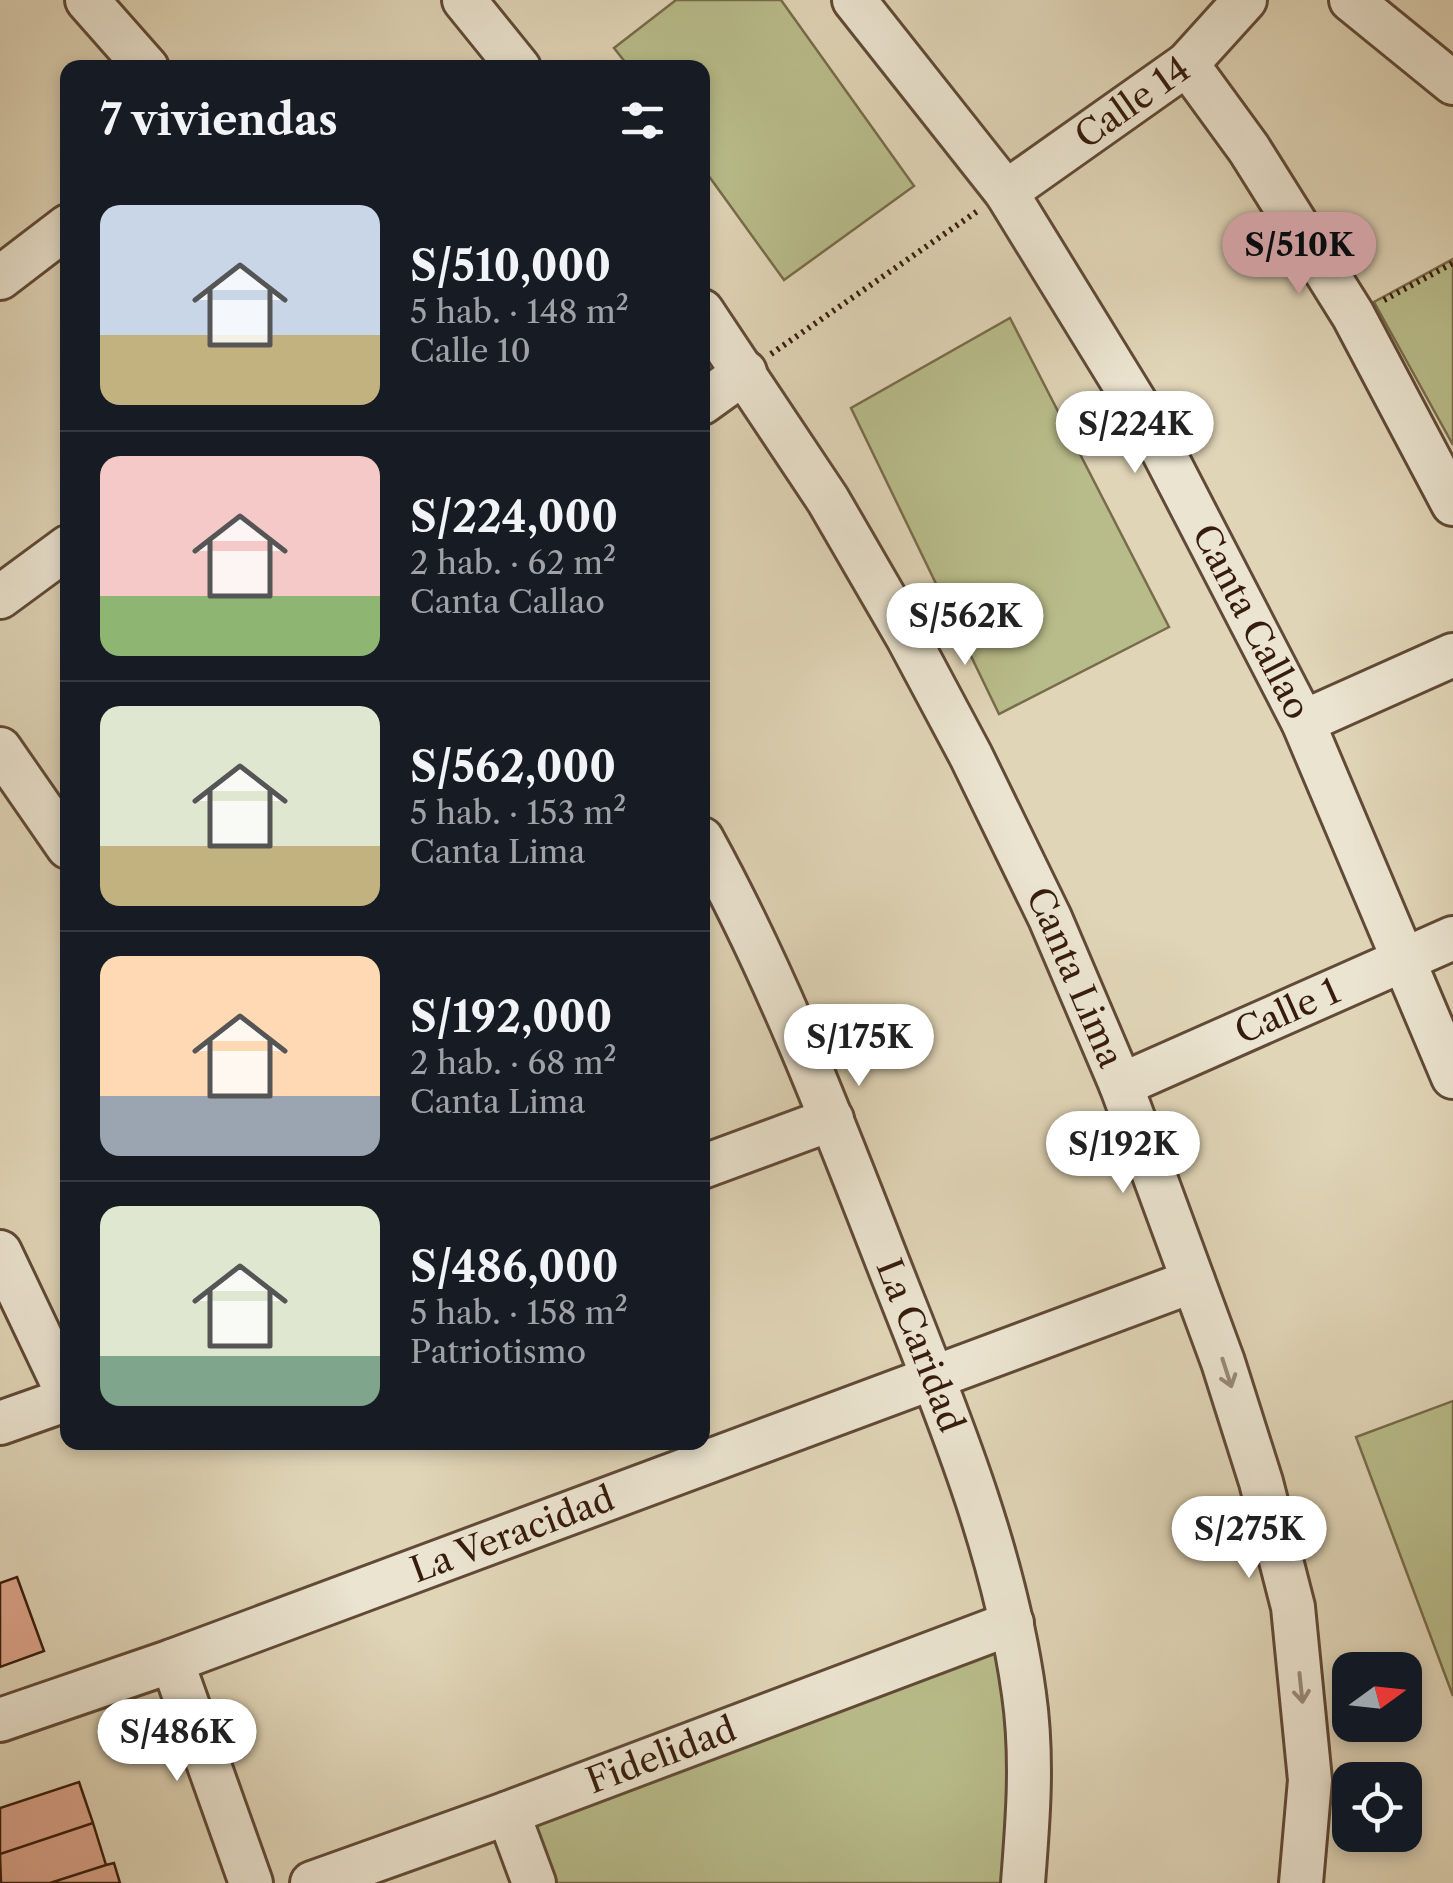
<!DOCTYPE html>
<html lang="es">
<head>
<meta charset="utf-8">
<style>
  :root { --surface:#171b24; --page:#20242c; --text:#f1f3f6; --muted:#9ea1a6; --line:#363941; --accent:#c59692 }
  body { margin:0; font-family:"Libre Caslon Text",serif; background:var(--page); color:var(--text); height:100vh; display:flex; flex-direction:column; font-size:38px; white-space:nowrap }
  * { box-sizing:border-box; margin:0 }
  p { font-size:32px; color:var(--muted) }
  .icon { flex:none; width:55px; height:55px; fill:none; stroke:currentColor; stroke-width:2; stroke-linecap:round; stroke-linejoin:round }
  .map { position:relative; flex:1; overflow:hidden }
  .drawer { position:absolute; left:60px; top:60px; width:650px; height:1390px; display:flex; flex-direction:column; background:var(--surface); border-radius:20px; box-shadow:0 5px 15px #0003 }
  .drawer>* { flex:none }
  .needle { width:65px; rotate:75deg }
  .fabs { position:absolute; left:1332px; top:1652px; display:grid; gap:20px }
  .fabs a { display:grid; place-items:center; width:90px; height:90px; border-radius:20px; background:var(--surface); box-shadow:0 5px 15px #0003; font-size:50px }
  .price { position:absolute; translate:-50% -85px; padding:0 22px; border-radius:35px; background:#fff; color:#222; font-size:32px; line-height:65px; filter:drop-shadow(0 2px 5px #0008) }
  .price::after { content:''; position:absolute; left:50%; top:60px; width:30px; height:22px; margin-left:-15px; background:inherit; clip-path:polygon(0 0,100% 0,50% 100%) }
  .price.current { background:var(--accent); color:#111 }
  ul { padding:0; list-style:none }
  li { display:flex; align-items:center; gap:30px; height:250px; padding:0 40px }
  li+li { border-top:2px solid var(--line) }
  li span { display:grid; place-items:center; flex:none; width:280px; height:200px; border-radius:20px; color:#555 }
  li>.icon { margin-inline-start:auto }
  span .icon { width:120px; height:120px; fill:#fffc; stroke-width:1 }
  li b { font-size:42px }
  h2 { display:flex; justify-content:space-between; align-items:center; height:120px; padding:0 40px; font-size:42px }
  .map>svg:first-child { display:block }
  .green { fill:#b8bc8a; stroke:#786c4b; stroke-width:2.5 }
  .building { fill:#dea68d; stroke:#371c0c; stroke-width:2.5 }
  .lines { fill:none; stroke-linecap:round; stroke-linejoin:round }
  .minor-casing { stroke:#614a37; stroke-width:48 }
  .path { stroke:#371c0c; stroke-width:6; stroke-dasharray:2.5 5; stroke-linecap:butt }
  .minor { stroke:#ebe4d0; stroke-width:42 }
  .oneway { stroke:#9a8a78 }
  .labels { text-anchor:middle; stroke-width:8; stroke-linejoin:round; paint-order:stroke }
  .street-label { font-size:35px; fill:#371c0c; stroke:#ebe4d0 }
</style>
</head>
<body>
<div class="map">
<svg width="1453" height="1883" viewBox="0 0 1453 1883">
  <rect width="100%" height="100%" fill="#e0d5b7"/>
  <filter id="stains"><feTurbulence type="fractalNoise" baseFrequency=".002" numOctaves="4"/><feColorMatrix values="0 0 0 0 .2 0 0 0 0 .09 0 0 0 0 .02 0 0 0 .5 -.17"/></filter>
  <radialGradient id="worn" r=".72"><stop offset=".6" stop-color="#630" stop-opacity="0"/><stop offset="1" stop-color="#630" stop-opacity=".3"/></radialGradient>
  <path class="green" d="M676 0H781L914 186 784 280 703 168 702 68 629 67 614 48Z
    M1453 259V445L1374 302Z
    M1010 318 1169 627 999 714 851 408Z
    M1453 1401V1696L1356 1437Z
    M998 1645 1011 1693 1008 1883H551L528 1822Z"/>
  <path class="building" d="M17 1577 44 1651 0 1667V1583Z
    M79 1782 93 1823 0 1854V1808Z
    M93 1823 106 1865 50 1883H1L0 1854Z
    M114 1863 120 1883H50L106 1865Z"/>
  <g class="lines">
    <g class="minor-casing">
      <g id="minor">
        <path d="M87 0 147 68"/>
        <path d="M464 0 519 68"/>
        <path id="s1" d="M854 0 1006 192 1151 428 1303 722 1453 1077"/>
        <path d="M1351 0 1453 83"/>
        <path d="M1187 64 1249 149 1353 315 1453 504"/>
        <path id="s2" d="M1006 192 1187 64 1245 0"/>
        <path d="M0 278 68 226"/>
        <path id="s3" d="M702 311 828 500 908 638 971 756 1050 918 1121 1085 1223 1362 1261 1482 1293 1607 1310 1780 1301 1883"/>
        <path d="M702 403 745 372"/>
        <path d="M0 597 68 547"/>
        <path d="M1303 722 1453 655"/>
        <path d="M0 749 68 847"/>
        <path id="s4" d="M702 839C774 970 828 1109 882 1248 938 1392 1003 1540 1024 1694 1033 1757 1028 1820 1023 1883"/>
        <path id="s5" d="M1121 1085 1453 938"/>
        <path d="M702 1167 832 1119"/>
        <path d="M0 1252 68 1395"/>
        <path d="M0 1423 68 1399"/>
        <path d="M172 1661 251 1883"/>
        <path id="s6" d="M0 1720 172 1661 1193 1281"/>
        <path d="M508 1813 534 1883"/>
        <path id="s7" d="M312 1883 508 1813 1012 1623"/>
      </g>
    </g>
    <path class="path" d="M1384 300 1453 263
      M771 354 979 210"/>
    <use href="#minor" class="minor"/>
  </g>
  <defs><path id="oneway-shaft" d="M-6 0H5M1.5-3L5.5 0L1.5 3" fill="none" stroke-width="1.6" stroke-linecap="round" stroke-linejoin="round" transform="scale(2.5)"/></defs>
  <g class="oneway">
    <use href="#oneway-shaft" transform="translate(1227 1373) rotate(72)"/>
    <use href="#oneway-shaft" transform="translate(1301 1688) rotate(84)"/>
  </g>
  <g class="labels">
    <g class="street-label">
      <text dy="12" stroke="none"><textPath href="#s2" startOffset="155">Calle 14</textPath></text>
      <text dy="12" stroke="none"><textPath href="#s1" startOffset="740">Canta Callao</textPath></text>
      <text dy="12" stroke="none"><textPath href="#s3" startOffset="765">Canta Lima</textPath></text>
      <text dy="12" stroke="none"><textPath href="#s5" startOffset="182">Calle 1</textPath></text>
      <text dy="12" stroke="none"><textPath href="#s4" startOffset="552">La Caridad</textPath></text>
      <text dy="12" stroke="none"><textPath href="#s6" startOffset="545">La Veracidad</textPath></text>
      <text dy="12" stroke="none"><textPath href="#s7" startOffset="372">Fidelidad</textPath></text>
    </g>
  </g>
  <rect width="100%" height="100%" filter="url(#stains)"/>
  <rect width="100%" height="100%" fill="url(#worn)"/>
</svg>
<div class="fabs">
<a><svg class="needle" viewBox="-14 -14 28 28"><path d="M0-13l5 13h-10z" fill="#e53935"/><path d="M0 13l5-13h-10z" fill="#9ea1a6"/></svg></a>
<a><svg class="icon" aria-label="locate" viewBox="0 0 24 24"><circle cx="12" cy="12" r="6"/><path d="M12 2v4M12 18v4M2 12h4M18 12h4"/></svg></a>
</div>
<b class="price current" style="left:1299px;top:297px">S/510K</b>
<b class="price" style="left:1135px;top:476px">S/224K</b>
<b class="price" style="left:965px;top:668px">S/562K</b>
<b class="price" style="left:859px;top:1089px">S/175K</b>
<b class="price" style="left:1123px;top:1196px">S/192K</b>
<b class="price" style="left:1249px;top:1581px">S/275K</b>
<b class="price" style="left:177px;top:1784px">S/486K</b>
<section class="drawer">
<h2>7 viviendas<svg class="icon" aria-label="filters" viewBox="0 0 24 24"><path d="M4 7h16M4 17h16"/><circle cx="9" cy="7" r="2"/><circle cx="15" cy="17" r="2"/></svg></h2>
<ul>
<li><span style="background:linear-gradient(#c9d6e8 65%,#c2b280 0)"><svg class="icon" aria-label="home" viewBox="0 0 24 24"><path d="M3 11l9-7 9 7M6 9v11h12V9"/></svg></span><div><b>S/510,000</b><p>5 hab. · 148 m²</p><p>Calle 10</p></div></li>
<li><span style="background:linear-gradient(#f6c9c9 70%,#8fb573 0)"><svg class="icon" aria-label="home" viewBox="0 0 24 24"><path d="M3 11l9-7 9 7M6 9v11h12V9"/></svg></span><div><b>S/224,000</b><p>2 hab. · 62 m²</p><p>Canta Callao</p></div></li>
<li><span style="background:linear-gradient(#dfe7d0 70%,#c2b280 0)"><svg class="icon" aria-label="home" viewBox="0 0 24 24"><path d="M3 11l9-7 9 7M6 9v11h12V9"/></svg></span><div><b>S/562,000</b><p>5 hab. · 153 m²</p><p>Canta Lima</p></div></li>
<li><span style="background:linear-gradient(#ffd9b3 70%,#9aa5b1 0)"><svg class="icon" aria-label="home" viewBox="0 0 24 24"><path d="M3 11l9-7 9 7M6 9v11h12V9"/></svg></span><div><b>S/192,000</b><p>2 hab. · 68 m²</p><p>Canta Lima</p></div></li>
<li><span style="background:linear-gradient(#dfe7d0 75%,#7fa58c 0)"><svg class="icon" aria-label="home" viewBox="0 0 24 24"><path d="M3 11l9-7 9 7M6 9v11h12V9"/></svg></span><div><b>S/486,000</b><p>5 hab. · 158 m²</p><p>Patriotismo</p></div></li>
</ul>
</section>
</div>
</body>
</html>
